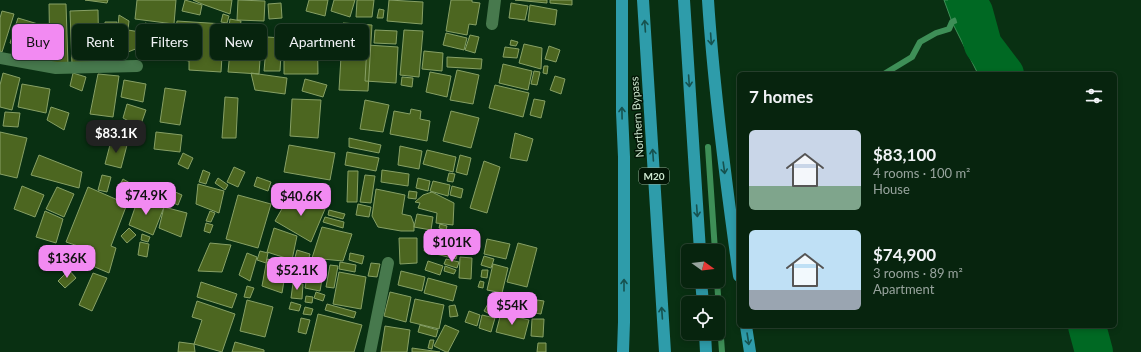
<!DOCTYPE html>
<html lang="en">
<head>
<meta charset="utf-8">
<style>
  :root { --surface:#07240e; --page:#15301c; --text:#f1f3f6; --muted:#98a49e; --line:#28412e; --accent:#f28af2 }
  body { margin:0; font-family:Lato,sans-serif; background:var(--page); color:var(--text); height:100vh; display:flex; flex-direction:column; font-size:15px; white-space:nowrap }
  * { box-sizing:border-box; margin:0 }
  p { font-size:13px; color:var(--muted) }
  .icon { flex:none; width:22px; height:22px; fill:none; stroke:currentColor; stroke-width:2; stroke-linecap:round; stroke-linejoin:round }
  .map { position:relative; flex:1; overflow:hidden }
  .details { position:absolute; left:737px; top:72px; width:380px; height:256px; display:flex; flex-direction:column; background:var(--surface); border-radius:6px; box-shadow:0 2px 6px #0003,0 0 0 1px var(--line) }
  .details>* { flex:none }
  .hud { position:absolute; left:12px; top:24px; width:380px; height:36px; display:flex; gap:8px }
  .needle { width:26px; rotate:105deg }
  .fabs { position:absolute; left:681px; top:244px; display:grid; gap:8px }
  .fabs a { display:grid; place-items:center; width:44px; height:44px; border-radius:6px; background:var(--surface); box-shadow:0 2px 6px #0003,0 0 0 1px var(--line); font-size:20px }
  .price { position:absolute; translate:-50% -34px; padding:0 9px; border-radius:8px; background:var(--accent); color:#111; font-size:13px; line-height:26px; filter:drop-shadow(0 1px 2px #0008) }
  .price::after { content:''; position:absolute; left:50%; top:24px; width:12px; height:9px; margin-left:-6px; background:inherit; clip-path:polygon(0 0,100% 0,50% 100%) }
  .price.current { background:#222; color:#fff }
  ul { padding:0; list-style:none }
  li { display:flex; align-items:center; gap:12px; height:100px; padding:0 12px }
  li span { display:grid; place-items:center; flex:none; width:112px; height:80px; border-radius:6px; color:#555 }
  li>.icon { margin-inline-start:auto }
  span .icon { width:48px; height:48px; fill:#fffc; stroke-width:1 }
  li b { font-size:17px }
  h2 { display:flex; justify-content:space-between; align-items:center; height:48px; padding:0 12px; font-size:17px }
  .tag { padding:0 14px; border-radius:6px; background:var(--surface); box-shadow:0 2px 6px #0003,0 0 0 1px var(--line); font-size:14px; line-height:36px }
  .tag.current { background:var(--accent); color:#111 }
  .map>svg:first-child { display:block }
  .water { fill:#006923; stroke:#3e8f57 }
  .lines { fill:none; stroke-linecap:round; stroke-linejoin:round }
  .stream { stroke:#3e8f57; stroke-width:6 }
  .river { stroke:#006923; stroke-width:38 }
  .building { fill:#4c6620; stroke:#87a065 }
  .minor { stroke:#47794d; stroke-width:12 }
  .motorway { stroke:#2e9caa; stroke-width:12 }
  .oneway { stroke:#16524f }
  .labels { text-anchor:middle; stroke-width:3; stroke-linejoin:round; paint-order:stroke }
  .shield { fill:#031505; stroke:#91a993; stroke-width:1 }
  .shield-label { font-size:10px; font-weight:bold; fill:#cee8d0 }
  .street-label { font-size:11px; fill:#cee8d0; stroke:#031505 }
</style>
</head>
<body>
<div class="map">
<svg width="1141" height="352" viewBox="0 0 1141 352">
  <rect width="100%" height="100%" fill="#093012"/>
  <path class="water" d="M944 0H960L967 14 972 32 990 47 993 67 997 74H978L952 22Z"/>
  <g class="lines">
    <path class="stream" d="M884 74 912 57 920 42 936 33 949 29 952 22 974 12
      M708 147 715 251
      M717 281 722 352"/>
    <path class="river" d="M967 0 974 12 983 45 1005 74
      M1087 326 1094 352"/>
  </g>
  <path class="building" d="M85 0H108L107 3Z
    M137 0H176L174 24 135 19Z
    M185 0 202 5 200 15 182 11Z
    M193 0H232L230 14 202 4Z
    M238 0 265 1 264 21 237 20Z
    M309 0H328L325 16 306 11Z
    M334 0H355L350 17 331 11Z
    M357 0H374L372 17H356Z
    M389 0 423 2 422 24 387 21Z
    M451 0H472V2L480 3 476 25 469 24 467 35 446 31Z
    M515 0H547V3Z
    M550 0H572V5L550 3Z
    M281 3 282 18 269 19 268 4Z
    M511 3 528 6 525 20 509 18Z
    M49 4H66L68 65H50Z
    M530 5 557 10 555 25 528 21Z
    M379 9 384 10 383 18H377Z
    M98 10 99 64 72 65 70 11Z
    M2 11 14 14 2 52 0 51V18Z
    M223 14 229 16 227 23 221 22Z
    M119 15 129 21 126 47H116Z
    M18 18 38 24 31 51 10 43Z
    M230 19 241 21 240 28 229 26Z
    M177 21 224 24 221 72 189 70V61L172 58Z
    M105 22H117L116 62H104Z
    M145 23 169 29 165 51 141 47Z
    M343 23 372 25 368 91 339 90Z
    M284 24H317L318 74H284Z
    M232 29 262 31 259 74 228 72Z
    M128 30 140 32 138 48 128 52Z
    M375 30 397 31 396 44 374 43Z
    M404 30 423 31 419 77 400 75Z
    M446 33 467 38 464 50 443 45Z
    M470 35 479 37 475 53 465 50Z
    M267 37 282 38 280 71H264Z
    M511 40 518 42 516 46 510 45Z
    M524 44 542 48 541 69 519 63Z
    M367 45 398 47 396 83 365 81Z
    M549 46 560 50 556 62 545 59Z
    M505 47 519 49 517 58 503 57Z
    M424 51 443 53 442 71 422 69Z
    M447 57 482 59 481 69 447 67Z
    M503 64 532 71 528 90 499 83Z
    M544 66H548L547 74 543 73Z
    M457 70 479 75 473 104 450 100Z
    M534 71 540 72 537 85 531 84Z
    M430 72 451 76 447 97 426 92Z
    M3 73 20 78 12 110 0 107V85Z
    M73 73 86 77 82 91 70 86Z
    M251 73 287 78 285 94 255 90Z
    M98 74 119 76 113 117 90 114Z
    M555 76 565 79 561 94 550 90Z
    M402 77 413 78 412 87 401 85Z
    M305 79 327 85 323 97 302 91Z
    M124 80 146 84 143 102 121 97Z
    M22 84 50 89 46 113 18 107Z
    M495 85 529 93 523 117 489 108Z
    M165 88 186 91 180 125 160 122Z
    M225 97 238 98 236 138H222Z
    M292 99 321 100 318 138 290 136Z
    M534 99 545 101 541 118 530 115Z
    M365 100 389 105 383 132 360 129Z
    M127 104 146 110 140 127 123 118Z
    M51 107 69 113 64 130 47 120Z
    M411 109 421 111 420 119 430 121 427 141 390 134 394 111 410 114Z
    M451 111 479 118 471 148 443 141Z
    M5 112 20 113 18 127 3 126Z
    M0 132 27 138 17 178 0 174Z
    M156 132 182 135 180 152 154 149Z
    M515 133 533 139 527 161 510 158Z
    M349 138 381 145 379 153 349 147Z
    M111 141 127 145 121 168 105 164Z
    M289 145 335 153 330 180 284 172Z
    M400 146 422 151 419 169 398 165Z
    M427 150 456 157 453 172 423 164Z
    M347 152 379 158 376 171 345 165Z
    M183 153 193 158 188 169 178 164Z
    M39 155 82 172 79 188 31 175Z
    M460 155 471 158 467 175 456 172Z
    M484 161 500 167 487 213 470 208Z
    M234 167 245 172 238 187 227 182Z
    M203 170 210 173 206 184 199 182Z
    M382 170 409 174 408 186 381 182Z
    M348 171H358L357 202H347Z
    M449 173 455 174 453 182 447 181Z
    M102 175 111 177 107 192 98 190Z
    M365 175 375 176 371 203 360 202Z
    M257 177 271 182 268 191 254 186Z
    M218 178 228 185 225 190 215 183Z
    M418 178 430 181 428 191 416 188Z
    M123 179 135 186 129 198 117 191Z
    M433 181 450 185 448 196 430 191Z
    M198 184 224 191 219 213 196 204Z
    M22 186 44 195 35 217 14 209Z
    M452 186 463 189 461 198 450 195Z
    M57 187 74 194 64 217 46 209Z
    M88 187 127 204 111 246 116 248 109 273 83 262 87 249 66 242Z
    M376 189 405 195 402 214 411 216 414 224V231H401L378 227 372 216Z
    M171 190 182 195 178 205 167 200Z
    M155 191 167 194 164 207 151 204Z
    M409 191 417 192 416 199 408 198Z
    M432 192 454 203 453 225 436 223 437 213 418 208 420 203 415 202 423 195Z
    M291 193 325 209 311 242 275 221Z
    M238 195 271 204 258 248 226 239Z
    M139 196 164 207 153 235 129 225Z
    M358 204 371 207 369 217 356 215Z
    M164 207 187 213 181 237 159 228Z
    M329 210 345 214 343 219 328 215Z
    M45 211 63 219 56 243 36 237Z
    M210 211 215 213 211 222 206 221Z
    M417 214 433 217 431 230 414 227Z
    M325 217 344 222 343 228 323 222Z
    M206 223 213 225 210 233 204 231Z
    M440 224 447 226 446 230 439 228Z
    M322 227 352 234 343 261 312 258Z
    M129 228 136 235 127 243 121 236Z
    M274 228 297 236 292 260 267 252Z
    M142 234 150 237 148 242 141 240Z
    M399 238H417V263L400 264Z
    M427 238 459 247 456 259 424 251Z
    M465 238 478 240 476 253 463 250Z
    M487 239 510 244 506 259 484 254Z
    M140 242 149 244 147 257 138 255Z
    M210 243 231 245 222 272 198 271Z
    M518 243 537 248 527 287 507 282Z
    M297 250 310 254 303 280 290 276Z
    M260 251 268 253 266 263 257 260Z
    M247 253 257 257 250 281 239 275Z
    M350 253 364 256 362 264 349 260Z
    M484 256 494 259 491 268 481 265Z
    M460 257 472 258 471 279 459 278Z
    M267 259 287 263 282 293 262 286Z
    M310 259 325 262 320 291 305 288Z
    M446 259 459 262 457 268 444 264Z
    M428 261 443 266 440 275 425 270Z
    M340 262 356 265 355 272 339 269Z
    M371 263 380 264 377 277 368 276Z
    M493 264 508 268 502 293 487 290Z
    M330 265 338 266 334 288 326 287Z
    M445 266 456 270 454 274 444 271Z
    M69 270 76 278 65 288 58 281Z
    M482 270H488L487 278 481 277Z
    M401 271 425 277 422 291 398 285Z
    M339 272 366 277 361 309 333 304Z
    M93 273 107 278 92 311 79 305Z
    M428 278 457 286 453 301 424 293Z
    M480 281 484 282 483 288 478 287Z
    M201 282 237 294 232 308 197 297Z
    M293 283 303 284 302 299 291 298Z
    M247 286 254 288 250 298 244 297Z
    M316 292 325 295 323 301 314 298Z
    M390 292 411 297 406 322 384 316Z
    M306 296 313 297 312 303 305 302Z
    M506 296 515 298 513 306 504 304Z
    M521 297 531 299 528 315 518 313Z
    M415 299 444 305 439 329 410 322Z
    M247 300 273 307 265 337 240 331Z
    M537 300 544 301 541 314 534 313Z
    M197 301 235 314 222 352 194 344 202 320 192 317Z
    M291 302 301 305 299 311 289 309Z
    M489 302 502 309 497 318 484 311Z
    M327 304 356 312 354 318 325 310Z
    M455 305 458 316 450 317 449 306Z
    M305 307 313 309 311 315 303 314Z
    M469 311 480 315 477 326 465 322Z
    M501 313 529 320 524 339 496 332Z
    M318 314 362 325 354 352H309Z
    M482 315 495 318 491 332 479 328Z
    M301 318 310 320 306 334 298 332Z
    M532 319H544L543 337 531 336Z
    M420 325 438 330 436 337 418 332Z
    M445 325 459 331 448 352H446L434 346Z
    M385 326 410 330 407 352H381Z
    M430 340H434L432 349 428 348Z
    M179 342 194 344 195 352H178Z
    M235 342 264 350V352H232Z
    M538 343H546V352H537Z
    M412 348 440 352H412Z"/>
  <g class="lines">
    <path class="minor" d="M492 24 495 0
      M0 58 56 68 137 66
      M370 352 388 263"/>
    <path class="motorway" d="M622 0V112L624 157V322L623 352
      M643 0 665 352
      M684 0 700 251
      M708 0C714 93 726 184 739 276
      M701 281 703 303
      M746 326 750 352
      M705 333 706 352"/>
  </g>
  <defs><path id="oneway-shaft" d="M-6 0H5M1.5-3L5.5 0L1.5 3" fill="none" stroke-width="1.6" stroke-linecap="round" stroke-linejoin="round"/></defs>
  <g class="oneway">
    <use href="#oneway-shaft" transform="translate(645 26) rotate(-94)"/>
    <use href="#oneway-shaft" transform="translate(711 39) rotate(86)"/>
    <use href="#oneway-shaft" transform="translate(689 81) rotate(86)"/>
    <use href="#oneway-shaft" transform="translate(622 113) rotate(-91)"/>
    <use href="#oneway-shaft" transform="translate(653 155) rotate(-94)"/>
    <use href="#oneway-shaft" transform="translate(724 168) rotate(82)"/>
    <use href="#oneway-shaft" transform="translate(697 211) rotate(86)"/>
    <use href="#oneway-shaft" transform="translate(624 285) rotate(-90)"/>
    <use href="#oneway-shaft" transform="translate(662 313) rotate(-94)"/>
    <use href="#oneway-shaft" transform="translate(748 339) rotate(81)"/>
  </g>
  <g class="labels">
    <rect class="shield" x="639" y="168" width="30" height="16" rx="3"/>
    <g class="shield-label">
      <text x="654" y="180">M20</text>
    </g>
    <g class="street-label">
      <text transform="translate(637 117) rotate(-94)" y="4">Northern Bypass</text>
    </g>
  </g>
</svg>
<div class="fabs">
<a><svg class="needle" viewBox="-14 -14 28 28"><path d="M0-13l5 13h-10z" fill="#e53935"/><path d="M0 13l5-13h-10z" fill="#98a49e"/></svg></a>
<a><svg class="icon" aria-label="locate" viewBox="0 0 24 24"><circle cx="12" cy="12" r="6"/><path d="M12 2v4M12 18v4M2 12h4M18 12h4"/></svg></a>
</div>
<b class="price current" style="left:116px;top:154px">$83.1K</b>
<b class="price" style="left:146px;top:216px">$74.9K</b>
<b class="price" style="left:301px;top:217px">$40.6K</b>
<b class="price" style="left:452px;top:263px">$101K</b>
<b class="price" style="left:67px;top:279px">$136K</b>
<b class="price" style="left:297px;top:291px">$52.1K</b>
<b class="price" style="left:512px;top:326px">$54K</b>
<div class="hud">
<a class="tag current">Buy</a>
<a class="tag">Rent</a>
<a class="tag">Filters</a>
<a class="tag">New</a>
<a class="tag">Apartment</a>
</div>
<section class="details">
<h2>7 homes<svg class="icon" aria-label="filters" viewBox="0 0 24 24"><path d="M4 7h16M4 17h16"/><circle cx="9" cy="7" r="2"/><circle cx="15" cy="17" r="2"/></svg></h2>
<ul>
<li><span style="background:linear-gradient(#c9d6e8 70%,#7fa58c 0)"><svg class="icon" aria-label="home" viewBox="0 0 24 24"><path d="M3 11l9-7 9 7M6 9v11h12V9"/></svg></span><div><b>$83,100</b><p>4 rooms · 100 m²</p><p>House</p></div></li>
<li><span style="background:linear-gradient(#bfe0f5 75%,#9aa5b1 0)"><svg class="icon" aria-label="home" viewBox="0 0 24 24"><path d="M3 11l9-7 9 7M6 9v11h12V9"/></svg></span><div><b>$74,900</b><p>3 rooms · 89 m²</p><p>Apartment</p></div></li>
</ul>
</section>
</div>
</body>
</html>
